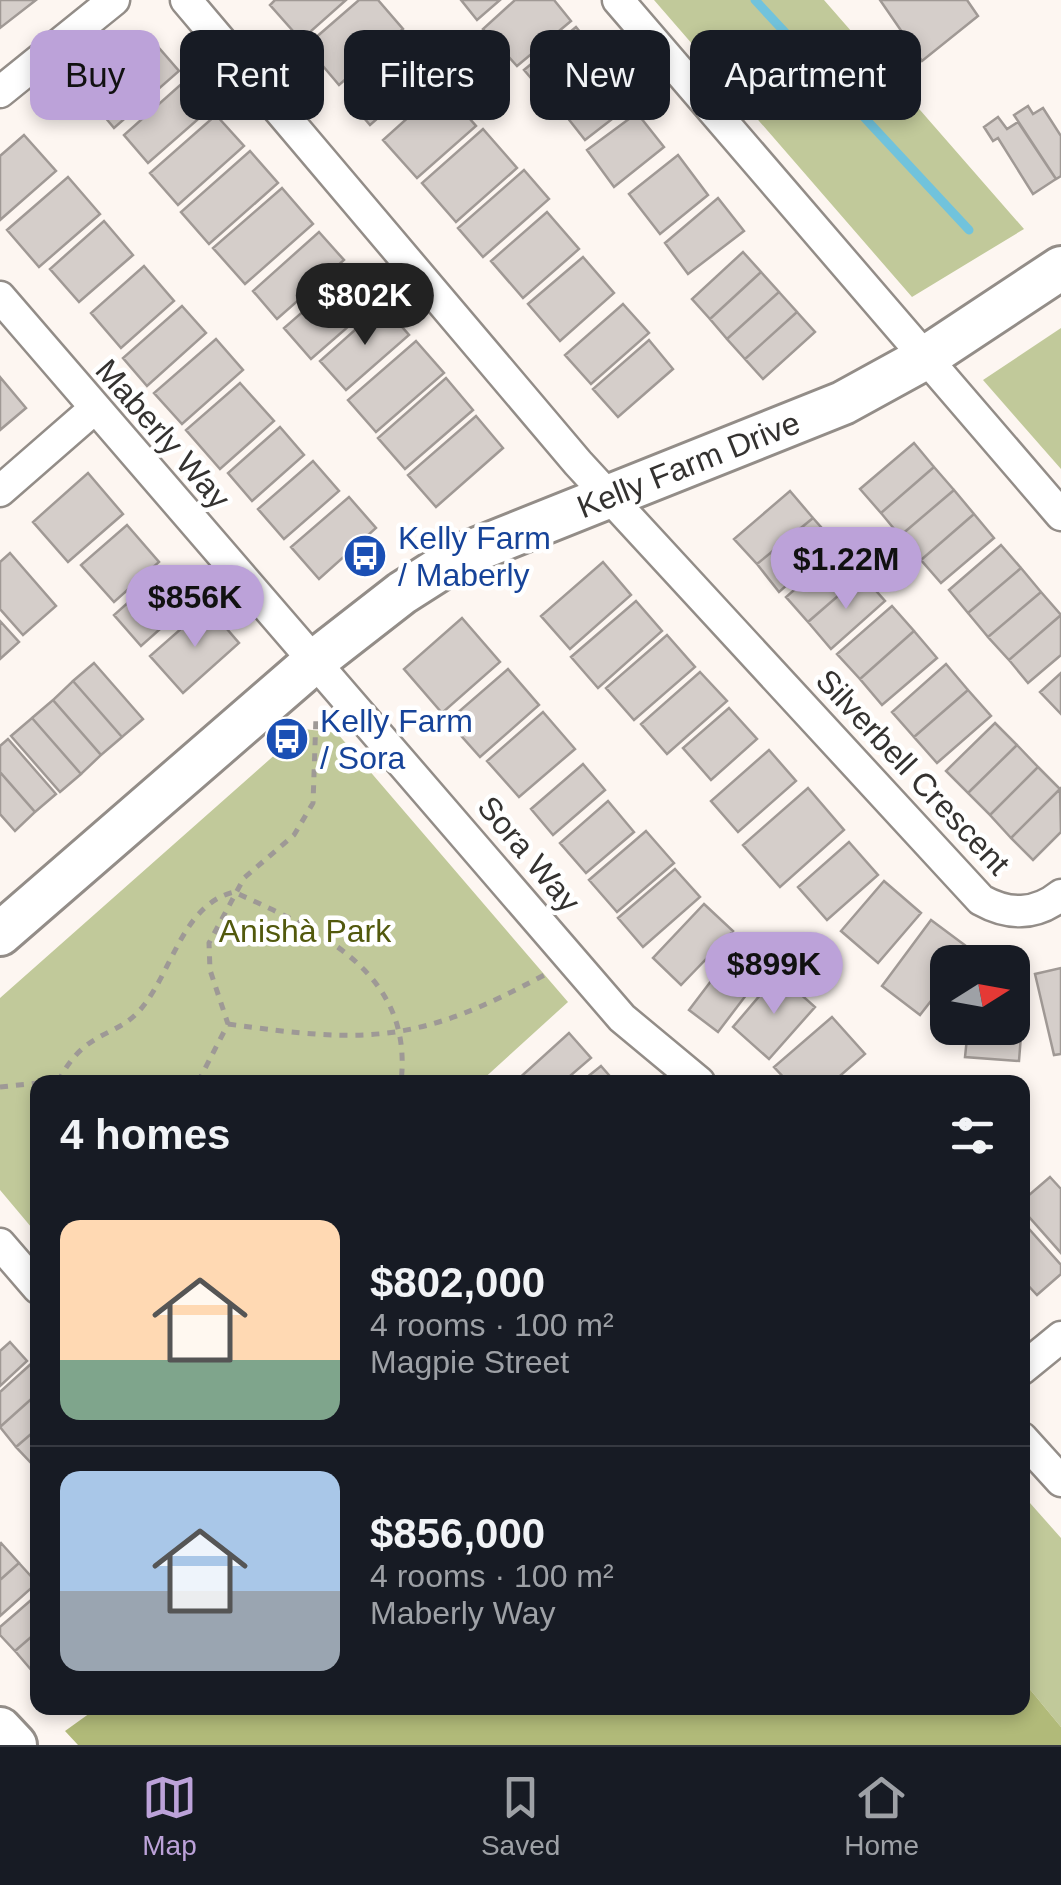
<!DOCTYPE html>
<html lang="en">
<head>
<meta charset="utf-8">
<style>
  :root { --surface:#171b24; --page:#20242c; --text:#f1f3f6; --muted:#9ea1a6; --line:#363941; --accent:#bca2d9 }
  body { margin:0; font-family:Helvetica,sans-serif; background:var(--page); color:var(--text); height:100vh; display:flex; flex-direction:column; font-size:38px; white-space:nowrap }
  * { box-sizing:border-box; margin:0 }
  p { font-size:32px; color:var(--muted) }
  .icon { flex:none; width:55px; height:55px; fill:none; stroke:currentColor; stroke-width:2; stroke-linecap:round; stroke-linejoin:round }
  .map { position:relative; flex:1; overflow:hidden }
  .drawer { position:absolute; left:30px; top:1075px; width:1000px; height:640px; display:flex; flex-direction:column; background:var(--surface); border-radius:20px; box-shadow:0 5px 15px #0003 }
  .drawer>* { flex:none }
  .hud { position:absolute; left:30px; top:30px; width:1002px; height:90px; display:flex; gap:20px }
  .needle { width:65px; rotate:79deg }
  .fabs { position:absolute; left:930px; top:945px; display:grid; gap:20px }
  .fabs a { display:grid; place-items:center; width:100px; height:100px; border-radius:20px; background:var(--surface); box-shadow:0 5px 15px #0003; font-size:50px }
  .price { position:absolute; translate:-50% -85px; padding:0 22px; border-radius:35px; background:var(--accent); color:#111; font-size:32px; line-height:65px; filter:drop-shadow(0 2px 5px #0008) }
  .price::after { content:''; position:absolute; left:50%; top:60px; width:30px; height:22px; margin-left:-15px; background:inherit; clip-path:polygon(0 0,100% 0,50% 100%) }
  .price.on { background:#222; color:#fff }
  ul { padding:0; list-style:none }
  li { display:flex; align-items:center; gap:30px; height:250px; padding:0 30px }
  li+li { border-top:2px solid var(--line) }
  li span { display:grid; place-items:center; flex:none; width:280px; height:200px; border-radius:20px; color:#555 }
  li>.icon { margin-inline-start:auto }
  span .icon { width:120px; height:120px; fill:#fffc; stroke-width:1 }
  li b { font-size:42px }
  h2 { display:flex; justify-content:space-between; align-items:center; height:120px; padding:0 30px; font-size:42px }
  .tag { padding:0 35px; border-radius:20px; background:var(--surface); box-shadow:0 5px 15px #0003; font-size:35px; line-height:90px }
  .tag.on { background:var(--accent); color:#111 }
  .tabs { display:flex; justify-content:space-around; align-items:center; height:140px; border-top:2px solid var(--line); background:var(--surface); font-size:28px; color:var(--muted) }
  .tabs a { display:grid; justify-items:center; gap:5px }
  .tabs .on { color:var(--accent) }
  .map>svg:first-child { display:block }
  .green { fill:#c1c99a }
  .forest { fill:#b1ba79 }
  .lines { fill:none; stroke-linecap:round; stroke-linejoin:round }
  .stream { stroke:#71c3dc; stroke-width:9 }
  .building { fill:#d5ceca; stroke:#a09995; stroke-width:2.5 }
  .street-casing { stroke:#938d88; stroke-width:35 }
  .secondary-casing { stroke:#938d88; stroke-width:48 }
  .path { stroke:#9e9996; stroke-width:5; stroke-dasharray:8 8; stroke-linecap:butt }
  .street { stroke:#fff; stroke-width:30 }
  .secondary { stroke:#fff; stroke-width:42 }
  .labels { text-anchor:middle; stroke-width:9; stroke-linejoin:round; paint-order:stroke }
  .street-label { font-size:32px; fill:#343230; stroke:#fff }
  .transit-label { font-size:32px; fill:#164399; stroke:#fff; text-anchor:start }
  .park-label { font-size:32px; fill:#52590d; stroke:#fff }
</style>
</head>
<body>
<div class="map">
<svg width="1061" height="1745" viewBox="0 0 1061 1745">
  <rect width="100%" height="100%" fill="#fdf6f1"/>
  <path class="green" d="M654 0H824L1024 229 912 297Z
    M1061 328V469L983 380Z
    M304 729 337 733 568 1002 480 1082H38L37 1234 0 1190V998Z
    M1022 1494 1061 1538V1727L1023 1681Z"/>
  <path class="forest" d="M1023 1681 1061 1727V1745H78L65 1731 97 1708H1022Z"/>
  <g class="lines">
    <path class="stream" d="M755 0 969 230"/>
  </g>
  <path class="building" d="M0 0H36L0 28Z
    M275 0H346L301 40 270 5Z
    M359 0H378L403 29 339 85 306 46Z
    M461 0H500L477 20Z
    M515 0H554L571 21 517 66 483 29Z
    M880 0H967L978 16 922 61Z
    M576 27 600 56 548 98 524 70Z
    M410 40 435 68 370 125 346 97Z
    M153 41 179 71 114 128 89 98Z
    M607 67 634 102 585 140 559 107Z
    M187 79 212 107 148 163 124 135Z
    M442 87 476 126 417 178 383 140Z
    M1028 106 1033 114 1043 108 1061 136V176L1056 179 1014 115Z
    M637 113 664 147 614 187 587 150Z
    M216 115 244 146 178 205 150 173Z
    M998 117 1007 129 1018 122 1056 179 1033 194 998 138 993 141 984 127Z
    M483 129 517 168 456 222 422 183Z
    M24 135 56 171 0 220V156Z
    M250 151 278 183 209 244 181 212Z
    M678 155 708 195 660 234 629 194Z
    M524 170 549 199 483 257 458 228Z
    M68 177 100 214 39 267 7 230Z
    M282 188 313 224 245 284 213 248Z
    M718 198 744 231 688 274 665 243Z
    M547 212 579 249 523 298 491 261Z
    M104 221 133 255 79 302 50 269Z
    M319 232 344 260 277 319 253 291Z
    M743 252 761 272 710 319 692 299Z
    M583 257 614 293 560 341 528 304Z
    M144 266 174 301 121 348 91 313Z
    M353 268 380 299 311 359 284 328Z
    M761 272 779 292 727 339 710 319Z
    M779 292 797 312 745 359 727 339Z
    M623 304 649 333 591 384 565 355Z
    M383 305 409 335 346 390 320 361Z
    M182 306 206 333 147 386 123 358Z
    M797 312 815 332 763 379 745 359Z
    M216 339 243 370 182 424 154 393Z
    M649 340 673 369 618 417 593 389Z
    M416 341 444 373 376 432 348 400Z
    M0 377 26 408 0 430Z
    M446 378 473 410 405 469 378 438Z
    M240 383 274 421 220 469 186 430Z
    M476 416 503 448 436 507 408 475Z
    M280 427 304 455 252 501 228 473Z
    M914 443 934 467 881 513 860 489Z
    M313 461 339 491 284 539 258 509Z
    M934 467 954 490 900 536 881 513Z
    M88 473 123 514 68 562 33 522Z
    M954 490 974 514 921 560 900 536Z
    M790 491 813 518 757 564 734 539Z
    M349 497 376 528 319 579 291 547Z
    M974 514 994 538 941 583 921 560Z
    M813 518 835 543 779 592 757 564Z
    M127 525 159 562 114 602 81 565Z
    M1001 545 1021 568 968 613 949 590Z
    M840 550 862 575 808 622 786 597Z
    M10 553 56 606 23 635 0 609V562Z
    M603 562 631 595 570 649 541 616Z
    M168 567 195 598 141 646 114 615Z
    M1021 568 1041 592 988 637 968 613Z
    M862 575 885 601 831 649 808 622Z
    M1041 592 1061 615 1009 660 988 637Z
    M636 601 662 631 598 688 571 657Z
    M207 606 239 643 183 693 150 656Z
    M892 606 914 631 860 679 837 654Z
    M1061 615V655L1028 683 1009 660Z
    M462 618 500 662 442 713 404 669Z
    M0 621 19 642 0 659Z
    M914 631 937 658 882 705 860 679Z
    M667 635 695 667 634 720 606 688Z
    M94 663 143 719 122 737 73 681Z
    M946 664 968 690 914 737 892 712Z
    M508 669 539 705 480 757 448 721Z
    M700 672 727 701 667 754 641 724Z
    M1061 673V714L1040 692Z
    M73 681 122 737 101 755 53 700Z
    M968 690 991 716 937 763 914 737Z
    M53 700 101 755 81 774 32 718Z
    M729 708 757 739 711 780 683 748Z
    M543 712 575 749 519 797 487 761Z
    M32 718 81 774 60 792 11 736Z
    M995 723 1017 745 968 793 946 771Z
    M8 739 56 794 35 812 0 772V746Z
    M1017 745 1038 767 990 815 968 793Z
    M769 750 796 781 738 832 711 801Z
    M583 764 605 790 553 835 531 809Z
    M1038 767 1060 789 1011 838 990 815Z
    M0 772 35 812 15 831 0 814Z
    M808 788 844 830 780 887 743 845Z
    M1060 789 1061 832 1033 860 1011 838Z
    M608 801 634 832 586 873 560 843Z
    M646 831 674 863 617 912 589 880Z
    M849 842 878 875 827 920 798 887Z
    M675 869 700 897 643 947 618 918Z
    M884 881 921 913 878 963 841 931Z
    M704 904 733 931 681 985 653 958Z
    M931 920 970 949 960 962H948V979L920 1015 882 986Z
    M743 939 772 961 718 1032 689 1010Z
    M1061 968V1054L1054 1055 1035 974Z
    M1012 970 1026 971 1019 1061 965 1057 968 1028H1012Z
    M778 974 815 1007 769 1059 733 1027Z
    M832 1017 865 1054 833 1082H788L774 1067Z
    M569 1033 591 1058 563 1082H515Z
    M601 1066 615 1082H581Z
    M1050 1177 1061 1189V1253L1022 1209V1201Z
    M1022 1221 1061 1265V1274L1037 1295 1022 1279Z
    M10 1342 27 1361 0 1386V1351Z
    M32 1363 38 1368V1393L0 1427V1392Z
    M38 1393V1428L16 1447 0 1427Z
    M38 1428V1463L34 1466 16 1447Z
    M1 1543 19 1563 0 1580V1544Z
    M19 1563 37 1583 0 1616V1580Z
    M38 1594V1631L15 1651 0 1635V1627Z
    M38 1631V1668L33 1672 15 1651Z"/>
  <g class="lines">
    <g class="street-casing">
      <path id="street" d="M186 0 578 463 981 900C1008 915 1035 916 1061 895
        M618 0 1061 515
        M0 92 114 0
        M0 297 622 1018 699 1082
        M0 491 94 409
        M0 1244 38 1288
        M1022 1369 1061 1337
        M1022 1438 1061 1481"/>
    </g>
    <g class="secondary-casing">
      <g id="secondary">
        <path id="s1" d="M0 934 316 660 402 593 460 556 843 403 925 358 1061 268"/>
        <path d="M0 1729 15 1745"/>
      </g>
    </g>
    <path class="path" d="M228 1024C369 1044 419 1043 546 974
      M58 1082C86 1026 118 1040 144 1005 173 968 184 904 234 892 318 930 414 972 401 1082
      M198 1082 228 1024 210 970 209 943 244 878 294 835 313 803 316 717
      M0 1087 38 1083"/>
    <use href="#street" class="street"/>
    <use href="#secondary" class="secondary"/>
  </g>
  <defs>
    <g id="bus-disc" transform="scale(2.25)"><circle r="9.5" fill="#1a4fb4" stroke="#fff"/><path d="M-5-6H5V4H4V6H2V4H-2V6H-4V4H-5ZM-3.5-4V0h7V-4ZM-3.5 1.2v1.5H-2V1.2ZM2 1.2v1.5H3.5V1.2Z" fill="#fff"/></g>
  </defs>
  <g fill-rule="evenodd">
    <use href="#bus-disc" x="365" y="556"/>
    <use href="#bus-disc" x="287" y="739"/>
  </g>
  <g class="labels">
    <g class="street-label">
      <text transform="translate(163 434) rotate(49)" y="11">Maberly Way</text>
      <text dy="11" stroke="none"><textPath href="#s1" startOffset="842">Kelly Farm Drive</textPath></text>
      <text transform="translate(913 772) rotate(47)" y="11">Silverbell Crescent</text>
      <text transform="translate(529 854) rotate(50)" y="11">Sora Way</text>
    </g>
    <g class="transit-label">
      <text x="398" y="549">Kelly Farm<tspan x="398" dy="37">/ Maberly</tspan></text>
      <text x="320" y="732">Kelly Farm<tspan x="320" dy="37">/ Sora</tspan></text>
    </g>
    <g class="park-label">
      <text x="305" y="942">Anishà Park</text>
    </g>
  </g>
</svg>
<div class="fabs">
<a><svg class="needle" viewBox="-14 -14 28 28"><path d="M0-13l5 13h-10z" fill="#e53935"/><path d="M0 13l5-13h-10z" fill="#9ea1a6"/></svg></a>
</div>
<b class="price on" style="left:365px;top:348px">$802K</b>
<b class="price" style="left:846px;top:612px">$1.22M</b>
<b class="price" style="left:195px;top:650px">$856K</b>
<b class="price" style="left:774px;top:1017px">$899K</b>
<div class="hud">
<a class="tag on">Buy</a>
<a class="tag">Rent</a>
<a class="tag">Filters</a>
<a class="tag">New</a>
<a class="tag">Apartment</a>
</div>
<section class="drawer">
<h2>4 homes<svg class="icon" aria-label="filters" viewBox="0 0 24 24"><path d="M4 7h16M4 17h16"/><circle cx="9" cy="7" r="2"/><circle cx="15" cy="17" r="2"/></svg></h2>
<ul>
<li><span style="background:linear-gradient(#ffd9b3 70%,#7fa58c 0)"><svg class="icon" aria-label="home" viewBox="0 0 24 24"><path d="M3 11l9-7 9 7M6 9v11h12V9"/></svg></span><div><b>$802,000</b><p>4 rooms · 100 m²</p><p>Magpie Street</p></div></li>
<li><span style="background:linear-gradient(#a9c7e8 60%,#9aa5b1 0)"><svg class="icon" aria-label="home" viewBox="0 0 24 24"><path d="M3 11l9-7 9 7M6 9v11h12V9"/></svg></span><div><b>$856,000</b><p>4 rooms · 100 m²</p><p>Maberly Way</p></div></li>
</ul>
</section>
</div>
<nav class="tabs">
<a class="on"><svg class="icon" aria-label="map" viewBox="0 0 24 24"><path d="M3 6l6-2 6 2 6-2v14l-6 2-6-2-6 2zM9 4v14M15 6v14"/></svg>Map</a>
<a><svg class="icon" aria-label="saved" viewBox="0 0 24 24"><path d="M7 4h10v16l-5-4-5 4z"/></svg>Saved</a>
<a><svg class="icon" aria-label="home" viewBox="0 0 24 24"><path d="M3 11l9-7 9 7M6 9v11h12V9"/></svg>Home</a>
</nav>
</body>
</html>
